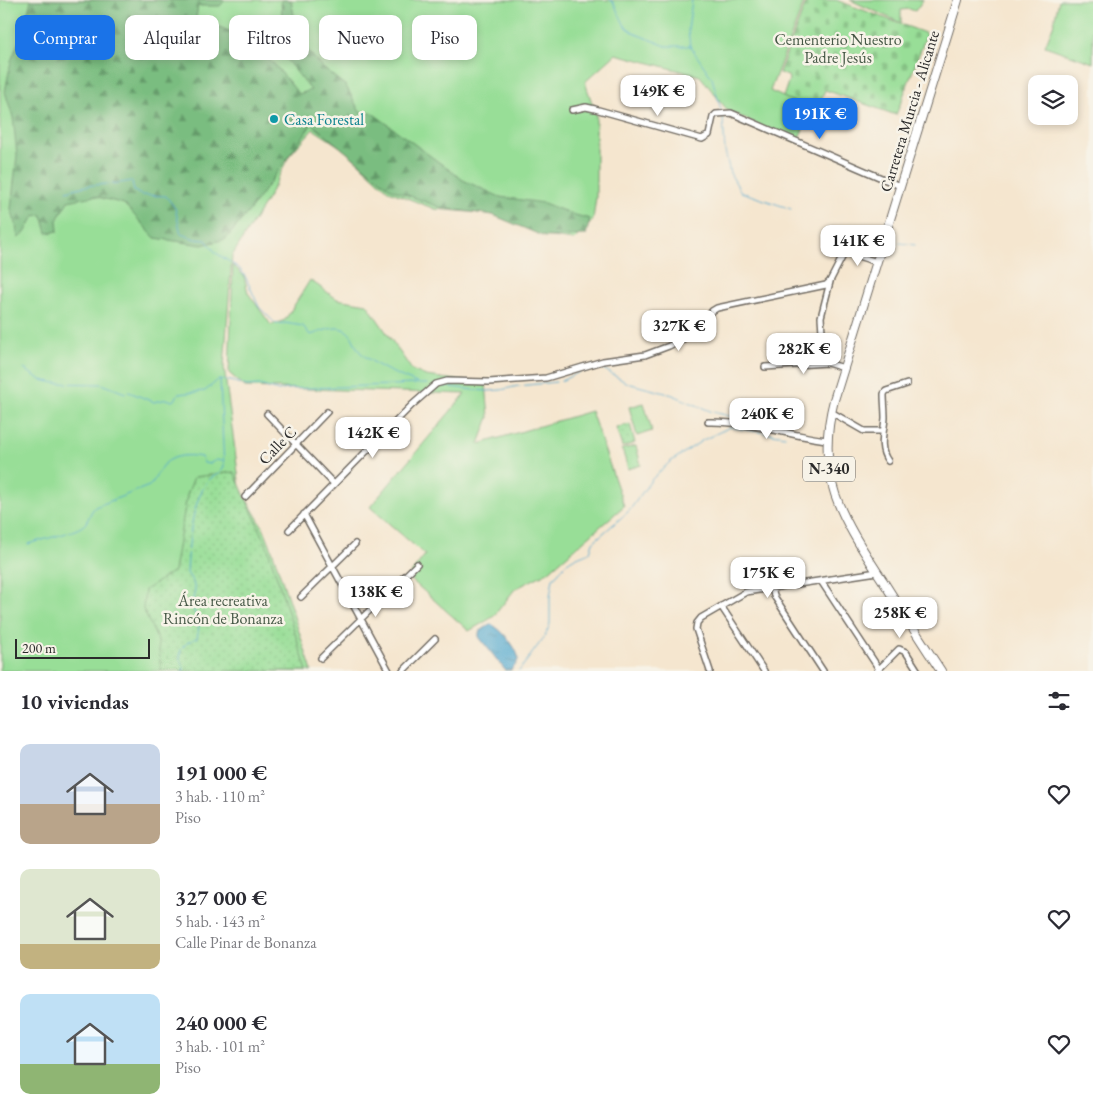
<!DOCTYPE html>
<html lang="es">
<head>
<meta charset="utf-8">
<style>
  :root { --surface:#fff; --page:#f7f7f7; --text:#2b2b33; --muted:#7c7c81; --accent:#1a73e8 }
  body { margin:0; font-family:"EB Garamond",serif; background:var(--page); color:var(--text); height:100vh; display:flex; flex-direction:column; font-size:19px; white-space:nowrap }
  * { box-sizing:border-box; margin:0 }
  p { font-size:16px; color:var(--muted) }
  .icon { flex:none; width:28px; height:28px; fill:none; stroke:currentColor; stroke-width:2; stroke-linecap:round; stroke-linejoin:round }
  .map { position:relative; height:671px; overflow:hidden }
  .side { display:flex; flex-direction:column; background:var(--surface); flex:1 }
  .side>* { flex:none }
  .banner { position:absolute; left:15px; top:15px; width:500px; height:45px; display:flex; gap:10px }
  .fabs { position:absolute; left:1028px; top:75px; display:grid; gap:10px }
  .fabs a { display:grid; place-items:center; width:50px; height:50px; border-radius:10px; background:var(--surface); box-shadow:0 2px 8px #0003; font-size:25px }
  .scale { position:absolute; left:15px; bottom:12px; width:135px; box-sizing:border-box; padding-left:5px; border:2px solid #2b2b2b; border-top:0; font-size:14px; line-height:18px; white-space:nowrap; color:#2b2b2b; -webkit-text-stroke:4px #f7f3e8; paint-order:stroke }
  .price { position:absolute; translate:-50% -42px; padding:0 11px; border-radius:10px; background:#fff; color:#222; font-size:16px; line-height:32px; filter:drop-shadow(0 1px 2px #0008) }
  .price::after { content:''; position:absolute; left:50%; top:30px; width:15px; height:11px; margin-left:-8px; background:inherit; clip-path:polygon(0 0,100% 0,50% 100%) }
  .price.on { background:var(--accent); color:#fff }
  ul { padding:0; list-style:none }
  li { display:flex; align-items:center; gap:15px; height:125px; padding:0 20px }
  li span { display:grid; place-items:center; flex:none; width:140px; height:100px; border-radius:10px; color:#555 }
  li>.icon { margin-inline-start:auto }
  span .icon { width:60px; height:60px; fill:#fffc; stroke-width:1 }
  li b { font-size:21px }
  h2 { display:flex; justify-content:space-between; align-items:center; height:60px; padding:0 20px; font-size:21px }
  .chip { padding:0 18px; border-radius:10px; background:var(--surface); box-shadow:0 2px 8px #0003; font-size:18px; line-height:45px }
  .chip.on { background:var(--accent); color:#fff }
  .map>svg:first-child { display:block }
  .grass { fill:#98de97; stroke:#628461 }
  .forest { fill:url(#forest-firs); stroke:#527456 }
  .cemetery { fill:url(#cemetery-stones); stroke:#628461 }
  .park { fill:url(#park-dots); stroke:#628461 }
  .water { fill:url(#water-ripples); stroke:#3e6a7d }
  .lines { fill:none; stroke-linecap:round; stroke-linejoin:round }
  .stream { stroke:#52a9cf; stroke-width:1 }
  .minor-casing { stroke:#726c64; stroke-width:8 }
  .trunk-casing { stroke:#726c64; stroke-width:10 }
  .minor { stroke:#fff; stroke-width:5 }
  .trunk { stroke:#fff; stroke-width:8 }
  .culture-dot { fill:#0f9aa8; stroke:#f7f3e8; stroke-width:2 }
  .labels { text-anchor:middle; stroke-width:5; stroke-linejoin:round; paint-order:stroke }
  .shield { fill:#f7f3e8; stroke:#686764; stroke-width:1 }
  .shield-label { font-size:15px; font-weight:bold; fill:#2b2b2b }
  .park-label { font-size:16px; fill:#465846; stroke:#f7f3e8 }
  .street-label { font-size:16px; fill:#2b2b2b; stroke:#f7f3e8 }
  .culture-label { font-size:16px; fill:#0d838f; stroke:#f7f3e8; text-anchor:start }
</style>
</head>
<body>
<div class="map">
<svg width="1093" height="671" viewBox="0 0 1093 671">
  <defs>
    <pattern id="forest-firs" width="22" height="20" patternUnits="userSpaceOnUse" patternTransform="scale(1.25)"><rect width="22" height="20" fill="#7abd80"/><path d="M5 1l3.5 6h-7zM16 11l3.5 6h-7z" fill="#649a69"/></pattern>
    <pattern id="cemetery-stones" width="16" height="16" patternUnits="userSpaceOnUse" patternTransform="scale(1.25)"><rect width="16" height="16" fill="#98de97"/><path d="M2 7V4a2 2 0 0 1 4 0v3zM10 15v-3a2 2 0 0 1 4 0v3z" fill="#83bf82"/></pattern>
    <pattern id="park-dots" width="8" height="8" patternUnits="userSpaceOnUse" patternTransform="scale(1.25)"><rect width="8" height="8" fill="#98de97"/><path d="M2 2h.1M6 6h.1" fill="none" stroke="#83bf82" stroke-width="1.8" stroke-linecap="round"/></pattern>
    <pattern id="water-ripples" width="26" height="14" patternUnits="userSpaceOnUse" patternTransform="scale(1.25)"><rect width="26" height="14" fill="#52a9cf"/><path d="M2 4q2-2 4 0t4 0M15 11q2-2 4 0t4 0" fill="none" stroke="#448aa8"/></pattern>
  </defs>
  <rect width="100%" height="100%" fill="#f7f3e8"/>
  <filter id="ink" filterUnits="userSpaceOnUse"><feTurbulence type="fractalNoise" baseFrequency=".02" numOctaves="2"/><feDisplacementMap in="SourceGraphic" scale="10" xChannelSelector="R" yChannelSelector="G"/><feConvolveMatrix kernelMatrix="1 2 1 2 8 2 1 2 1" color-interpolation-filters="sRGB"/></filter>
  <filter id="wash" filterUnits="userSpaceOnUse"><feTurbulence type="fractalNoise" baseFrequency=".0096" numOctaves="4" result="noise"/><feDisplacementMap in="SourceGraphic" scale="20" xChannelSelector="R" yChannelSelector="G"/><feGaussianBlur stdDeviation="1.12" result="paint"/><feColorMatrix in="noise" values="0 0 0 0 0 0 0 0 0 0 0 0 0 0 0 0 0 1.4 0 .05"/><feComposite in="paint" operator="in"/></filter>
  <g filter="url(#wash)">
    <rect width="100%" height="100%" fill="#f5e6cf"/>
    <path class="grass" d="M0 0H805L770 91 812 110 797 142 728 111 700 76 616 54 585 82 596 115V197L593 220 574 240 544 236 491 214 435 209 389 191 345 150 313 129 289 156 269 196 232 256 224 367 240 488 264 529 270 544 312 671H0Z
      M850 0H923L915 11 909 9 901 10V23Z
      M1059 0H1093V63L1045 46 1053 26Z
      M233 265 244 276 248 293 271 325 285 320 310 280 337 299 367 304 412 370 426 376 486 384 489 417 479 444 591 411 624 506 548 572 515 589 493 617 469 631 408 577 425 555 370 507 465 394 245 387 229 373Z
      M644 403 652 431 637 436 629 407Z
      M636 446 641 465 628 469 622 449Z"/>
    <path class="forest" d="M31 0H225L220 6H198L196 18 242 36 275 65 299 94 311 90 281 53 283 32 281 0H291L299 40 323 68 346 86 360 112H371L463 180 500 197 544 203 572 214 590 219 586 235 545 237 493 215 442 208 391 189 312 124 250 210 226 239 202 245 155 238 124 204 94 196 68 201 57 220 58 231 47 233 42 215 34 216 25 233 18 238 16 225 11 209 17 155 13 117 5 92 11 61 23 31Z"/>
    <path class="cemetery" d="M807 0H836L925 33 926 36 896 115 825 90 816 112 783 97 789 79 788 76 779 73Z"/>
    <path class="park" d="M630 424 635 443 622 447 616 428Z
      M234 472 266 543 307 671H161L158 641 143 609 145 590 174 571 187 495 194 477Z"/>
    <path class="water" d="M491 624C501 629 515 645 518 656 519 662 515 666 511 670H505L479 637V632Z"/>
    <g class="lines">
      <path class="stream" d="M610 0 613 2 625 26 636 34 666 46H689
        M692 0 688 30 690 46 712 78 721 110
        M723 117 725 151 730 173 741 192 791 209
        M67 191C92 182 108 186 132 181L134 191 141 195 166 196 175 208 181 234 195 239 206 240 216 253 239 268 245 276 259 307 276 324 285 323 303 326 310 335C319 333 334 325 343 329 354 333 354 346 361 353 378 368 398 375 419 384
        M860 234 880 239
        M886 241 915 245
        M24 369 41 380 56 383 102 384 125 393 129 392 154 402 167 399 172 401 175 400 178 394 205 391 218 380 231 381 247 386 259 385 279 391 286 389 416 384
        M561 381 581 371 594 367H600L627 383 673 395 710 411 767 426
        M420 384H427
        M444 386 474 390 488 391 501 390 518 386 556 382
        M28 544C40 540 78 532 85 524 89 519 90 512 95 507L149 486C155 481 156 475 160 469 170 455 186 454 201 457L204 463 209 464 216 460 222 461
        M183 671 184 669 180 659 181 649 188 642 197 638 199 627 192 603 195 590 193 582 187 573C189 544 190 511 205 485 212 474 220 476 224 467L220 380
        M519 671 545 636 550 624V597L553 578C560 573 559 571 564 566 570 559 582 555 590 552L593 542 629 511 652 479 670 462 703 440 730 427 785 436"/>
    </g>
  </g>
  <g filter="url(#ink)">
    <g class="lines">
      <g class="minor-casing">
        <path id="minor" d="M572 110 586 107 595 109 702 139 709 135 713 117 716 114 731 113 900 186
          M845 252 877 262
          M824 363 821 317 830 282
          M765 367 827 363 844 368
          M831 412 864 431H882
          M267 414 334 484
          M708 422C748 421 787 435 827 440
          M888 461C878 448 884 432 885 418 885 410 884 402 884 394L886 391 907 384
          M245 497 327 412
          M304 514 389 671
          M289 530 412 405 436 384 447 381 489 382 546 378 603 361 645 355 669 346 683 339 700 326 712 311 717 308 826 285 830 281 850 242 857 232 880 229 887 230
          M821 581 879 669
          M772 588 774 596 823 671
          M301 597 355 544
          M721 606 764 671
          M321 658 417 564
          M403 671 435 639
          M710 671 696 629 697 623 701 618 746 592 877 572
          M877 671 899 649 906 652 918 671"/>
      </g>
      <g class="trunk-casing">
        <path id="trunk" d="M941 671C921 641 902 611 883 581 842 518 814 477 834 400L958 0"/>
      </g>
      <use href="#minor" class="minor"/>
      <use href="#trunk" class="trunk"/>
    </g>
  </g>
  <circle class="culture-dot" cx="274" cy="119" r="5"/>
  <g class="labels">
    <rect class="shield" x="803" y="456.5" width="52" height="25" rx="4"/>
    <g class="shield-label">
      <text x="829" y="474">N-340</text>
    </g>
    <g class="park-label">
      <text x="838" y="45">Cementerio Nuestro<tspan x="838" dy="18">Padre Jesús</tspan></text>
      <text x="223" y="606">Área recreativa<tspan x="223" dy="18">Rincón de Bonanza</tspan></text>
    </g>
    <g class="street-label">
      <text transform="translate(909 111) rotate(-73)" y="6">Carretera Murcia - Alicante</text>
      <text transform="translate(277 445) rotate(-46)" y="6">Calle C</text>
    </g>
    <g class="culture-label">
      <text x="284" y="125">Casa Forestal</text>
    </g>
  </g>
</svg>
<div class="fabs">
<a><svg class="icon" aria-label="layers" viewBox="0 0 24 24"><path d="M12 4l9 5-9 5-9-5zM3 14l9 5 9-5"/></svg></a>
</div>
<div class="scale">200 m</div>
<b class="price" style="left:658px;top:117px">149K €</b>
<b class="price on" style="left:820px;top:140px">191K €</b>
<b class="price" style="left:858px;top:267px">141K €</b>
<b class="price" style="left:679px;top:352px">327K €</b>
<b class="price" style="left:804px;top:375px">282K €</b>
<b class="price" style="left:767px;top:440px">240K €</b>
<b class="price" style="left:373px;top:459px">142K €</b>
<b class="price" style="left:768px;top:599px">175K €</b>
<b class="price" style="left:376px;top:618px">138K €</b>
<b class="price" style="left:900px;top:639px">258K €</b>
<div class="banner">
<a class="chip on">Comprar</a>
<a class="chip">Alquilar</a>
<a class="chip">Filtros</a>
<a class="chip">Nuevo</a>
<a class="chip">Piso</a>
</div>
</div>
<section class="side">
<h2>10 viviendas<svg class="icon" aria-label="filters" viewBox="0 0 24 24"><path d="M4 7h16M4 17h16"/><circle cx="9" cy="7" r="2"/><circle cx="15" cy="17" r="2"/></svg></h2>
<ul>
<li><span style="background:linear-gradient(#c9d6e8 60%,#b9a48a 0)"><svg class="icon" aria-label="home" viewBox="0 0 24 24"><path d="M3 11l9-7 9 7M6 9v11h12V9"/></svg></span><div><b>191 000 €</b><p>3 hab. · 110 m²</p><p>Piso</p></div><svg class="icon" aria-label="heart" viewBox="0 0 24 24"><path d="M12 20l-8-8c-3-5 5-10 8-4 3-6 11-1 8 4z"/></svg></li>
<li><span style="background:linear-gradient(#dfe7d0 75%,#c2b280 0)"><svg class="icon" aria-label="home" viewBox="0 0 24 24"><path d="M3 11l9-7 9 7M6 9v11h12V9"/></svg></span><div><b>327 000 €</b><p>5 hab. · 143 m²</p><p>Calle Pinar de Bonanza</p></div><svg class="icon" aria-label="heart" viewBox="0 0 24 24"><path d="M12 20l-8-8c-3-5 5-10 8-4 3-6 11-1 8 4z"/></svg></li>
<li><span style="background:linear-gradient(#bfe0f5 70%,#8fb573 0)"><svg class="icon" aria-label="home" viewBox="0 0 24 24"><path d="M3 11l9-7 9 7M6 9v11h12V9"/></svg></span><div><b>240 000 €</b><p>3 hab. · 101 m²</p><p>Piso</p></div><svg class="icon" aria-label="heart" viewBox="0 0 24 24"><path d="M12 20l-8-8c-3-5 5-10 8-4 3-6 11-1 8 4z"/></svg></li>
</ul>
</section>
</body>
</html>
